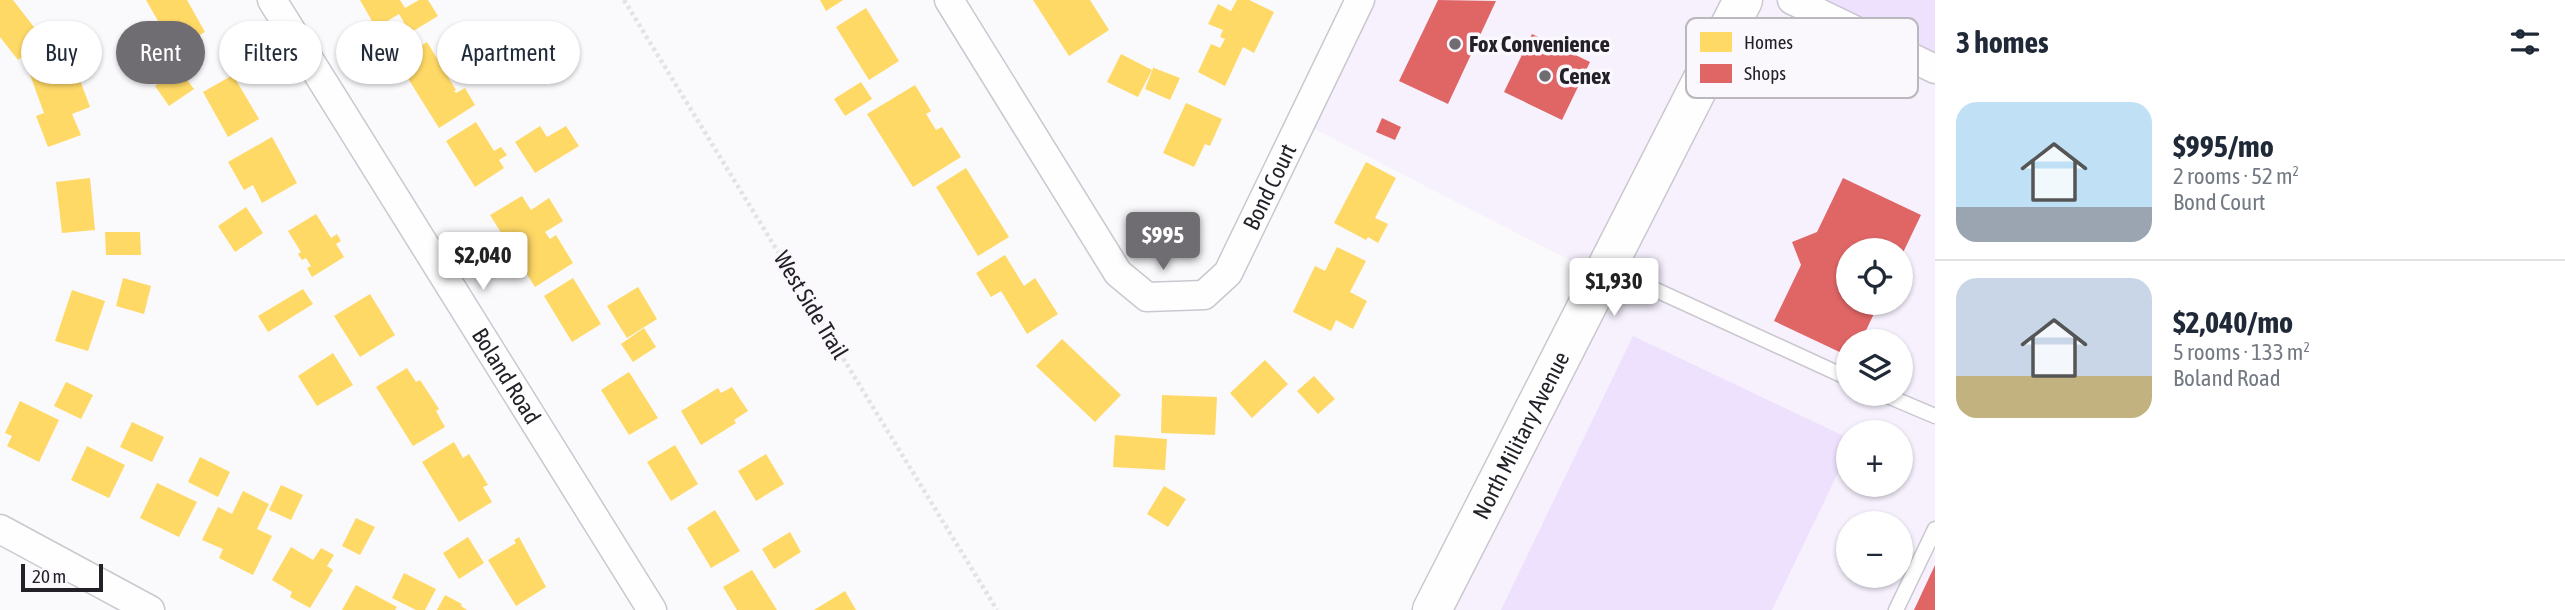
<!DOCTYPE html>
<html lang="en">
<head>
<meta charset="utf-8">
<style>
  :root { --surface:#fff; --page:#f6f6f7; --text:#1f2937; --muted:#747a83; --line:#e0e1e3; --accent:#6f6c72 }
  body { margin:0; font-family:"Asap Condensed",sans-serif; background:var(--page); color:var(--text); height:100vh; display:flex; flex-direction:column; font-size:26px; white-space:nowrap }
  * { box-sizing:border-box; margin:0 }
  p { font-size:23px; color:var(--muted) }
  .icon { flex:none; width:38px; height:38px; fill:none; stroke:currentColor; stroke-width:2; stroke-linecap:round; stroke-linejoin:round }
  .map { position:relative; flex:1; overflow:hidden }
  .sheet { display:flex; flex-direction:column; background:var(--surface); width:630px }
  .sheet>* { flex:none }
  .guide { position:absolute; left:21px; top:21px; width:665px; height:63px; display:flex; gap:14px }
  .fabs { position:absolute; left:1836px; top:238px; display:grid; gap:14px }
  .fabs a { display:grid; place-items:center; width:77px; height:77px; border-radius:50%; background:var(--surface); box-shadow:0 2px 5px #0004; font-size:35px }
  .scale { position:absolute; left:21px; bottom:18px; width:82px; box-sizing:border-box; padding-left:7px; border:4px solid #242028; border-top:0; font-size:19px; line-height:24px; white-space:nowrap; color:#242028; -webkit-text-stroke:5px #faf8fd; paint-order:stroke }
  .price { position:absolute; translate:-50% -60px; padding:0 16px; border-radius:7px; background:#fff; color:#222; font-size:23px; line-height:46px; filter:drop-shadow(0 2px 4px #0008) }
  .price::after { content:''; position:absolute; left:50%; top:42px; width:21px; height:16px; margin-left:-10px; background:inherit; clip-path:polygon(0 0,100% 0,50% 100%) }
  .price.current { background:var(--accent); color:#fff }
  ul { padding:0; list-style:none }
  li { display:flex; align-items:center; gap:21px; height:175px; padding:0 21px }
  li+li { border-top:2px solid var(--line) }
  li span { display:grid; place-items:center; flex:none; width:196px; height:140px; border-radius:21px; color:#555 }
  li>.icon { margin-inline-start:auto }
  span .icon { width:84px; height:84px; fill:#fffc; stroke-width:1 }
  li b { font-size:30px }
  h2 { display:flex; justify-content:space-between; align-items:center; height:84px; padding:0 21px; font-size:30px }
  .pill { padding:0 24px; border-radius:32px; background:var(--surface); box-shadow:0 2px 5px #0004; font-size:24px; line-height:63px }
  .pill.current { background:var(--accent); color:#fff }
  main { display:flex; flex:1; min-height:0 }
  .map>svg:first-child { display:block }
  .built { fill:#f6f1fd; fill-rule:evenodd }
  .green { fill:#ede1fd }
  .homes { fill:#ffd966 }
  .shops { fill:#e06666 }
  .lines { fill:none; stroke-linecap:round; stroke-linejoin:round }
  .service-casing { stroke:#cac8ce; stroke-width:17 }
  .minor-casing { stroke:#cac8ce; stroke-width:31 }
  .secondary-casing { stroke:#cac8ce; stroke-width:41 }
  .path { stroke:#e3e3e4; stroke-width:4.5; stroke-dasharray:3.5 3.5; stroke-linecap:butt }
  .service { stroke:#fefeff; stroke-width:14 }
  .minor { stroke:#fefeff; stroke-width:28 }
  .secondary { stroke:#fefeff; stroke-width:38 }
  .poi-dot { fill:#6f6c72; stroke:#faf8fd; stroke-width:2.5 }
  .labels { text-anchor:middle; stroke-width:7; stroke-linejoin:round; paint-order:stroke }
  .poi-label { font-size:23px; font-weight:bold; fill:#242028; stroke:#faf8fd; text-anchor:start }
  .street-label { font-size:23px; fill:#242028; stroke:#faf8fd }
  .key { fill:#faf8fd; stroke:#bab7bd; stroke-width:2 }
  .key-label { font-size:19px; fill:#242028 }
</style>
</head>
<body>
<main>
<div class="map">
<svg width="1935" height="610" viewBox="0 0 1935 610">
  <rect width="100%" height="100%" fill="#faf9fc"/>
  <path class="built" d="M1360 0H1792L1935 69V610H1432L1602 277 1301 122ZM1848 250H1900V303H1848ZM1848 341H1900V394H1848ZM1848 432H1900V485H1848ZM1848 523H1900V576H1848Z"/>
  <path class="green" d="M1793 0H1935V69Z
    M1633 336 1848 438V452L1772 610H1501Z"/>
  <path class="homes" d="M0 0H13L44 40 18 60 0 37Z
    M146 0H187L205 32 174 49Z
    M360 0H400L405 8 419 0H428L438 16 410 33 399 14 376 28Z
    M820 0H843L826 11Z
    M1033 0H1090L1109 30 1069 56Z
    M1237 0H1249L1274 12 1254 53 1243 47 1225 86 1198 72 1211 44 1220 48 1225 39 1220 37 1223 30 1208 24 1218 4 1231 11Z
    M866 8 899 61 869 80 836 27Z
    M427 42 456 90 454 91 456 93 465 88 475 105 439 128 397 61Z
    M1121 54 1152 70 1138 97 1107 82Z
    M71 56 90 107 72 114 81 135 48 147 36 116 44 113 29 72Z
    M1154 66V68L1180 78 1170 100 1145 89Z
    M179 69 194 89 169 106 155 86Z
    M233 75 259 119 228 137 203 92Z
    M861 82 872 99 845 116 834 99Z
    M915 85 931 111 926 114 936 130 942 127 961 157 913 187 867 114Z
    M1186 103 1222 119 1210 146 1205 144 1194 167 1163 153Z
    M476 122 494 151 501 147 507 155 499 160 504 168 475 187 446 141Z
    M540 126 547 137 566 126 579 146 535 173 515 142Z
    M272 137 297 183 262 203 253 185 244 190 228 162Z
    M1366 162 1396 178 1375 218 1388 224 1378 243 1368 237 1366 240 1334 223Z
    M966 168 1009 237 978 256 936 187Z
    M90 178 95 230 62 233 56 182Z
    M522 196 531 210 549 198 563 221 545 232 550 239 556 235 573 263 535 287 490 215Z
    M246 207 263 233 235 252 218 226Z
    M316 214 331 238 337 234 341 241 336 244 344 257 312 277 307 268 311 266 306 258 302 260 298 254 301 252 288 231Z
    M105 232H140L141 255H106Z
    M1337 247 1366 261 1350 292 1367 301 1353 329 1336 320 1331 331 1293 312 1315 266 1325 271Z
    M1005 255 1024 286 1035 278 1058 314 1027 334 1001 291 991 297 976 273Z
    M123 278 151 286 144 314 116 306Z
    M573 278 601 324 572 342 544 296Z
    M638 287 657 319 627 338 607 306Z
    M303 289 313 304 268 332 258 316Z
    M72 290 105 301 88 351 55 341Z
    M370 294 395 335 360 357 334 316Z
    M644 328 656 347 633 362 621 344Z
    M1062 339 1121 395 1095 422 1036 366Z
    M333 353 353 385 317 406 298 376Z
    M1265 360 1288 384 1252 418 1230 393Z
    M407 368 416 382 420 380 439 409 436 411 445 427 413 446 376 387Z
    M629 372 658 418 629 435 601 390Z
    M1314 376 1335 399 1318 414 1297 391Z
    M66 382 93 395 81 419 54 406Z
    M732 387 748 411 734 420 736 423 701 445 681 411 718 388 721 393Z
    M1162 395 1217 397 1215 435 1161 433Z
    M20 401 59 420 39 462 7 446 12 436 5 433Z
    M132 422 164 437 152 462 120 447Z
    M1115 435 1167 439 1165 470 1113 467Z
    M454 442 463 458 469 454 488 485 483 487 492 502 459 522 422 462Z
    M675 445 698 484 671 501 647 462Z
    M87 446 125 465 109 498 71 480Z
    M766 454 784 484 756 501 738 471Z
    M200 457 230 472 218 497 188 482Z
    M157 483 197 502 179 537 140 518Z
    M281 485 303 495 291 520 269 510Z
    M1164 486 1186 499 1168 527 1147 514Z
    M243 491 269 504 257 529 272 536 253 575 219 558 223 549 202 540 218 507 232 514Z
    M715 510 740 551 711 568 687 528Z
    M356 518 375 527 360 555 342 546Z
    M790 532 801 552 774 569 762 549Z
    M468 537 484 563 459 579 443 553Z
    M519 537 546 587 516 606 488 560 516 543 514 540Z
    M291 547 313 560 321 548 334 555 327 566 333 570 310 608 290 597 292 592 272 580Z
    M752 570 777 610H737L723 587Z
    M404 573 436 589 425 610H416L392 598Z
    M356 585 397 607 395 610H342Z
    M845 591 856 610H814Z
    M445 595 462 604 461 606 467 610H437Z"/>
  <path class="shops" d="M1438 0 1496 1 1448 104 1399 81Z
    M1532 34 1590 62 1562 120 1504 92Z
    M1382 118 1401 127 1395 140 1376 132Z
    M1843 178 1921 215 1900 259V250H1848V303H1879L1861 341H1848V356L1774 321 1801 265 1792 242 1817 232Z
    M1935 565V610H1914Z"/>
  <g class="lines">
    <g class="service-casing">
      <path id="service" d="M1608 268 1848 378
        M1883 394 1935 416
        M1896 610 1935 529"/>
    </g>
    <g class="minor-casing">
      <g id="minor">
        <path id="s1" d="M272 0 652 610"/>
        <path id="s2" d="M949 0 1118 273 1147 297 1204 295 1228 273 1360 0"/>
        <path d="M1792 0 1935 69"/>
        <path d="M0 529 150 610"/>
      </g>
    </g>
    <g class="secondary-casing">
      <g id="secondary">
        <path id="s3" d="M1432 610 1743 0"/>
      </g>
    </g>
    <path class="path" d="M624 0 997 610"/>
    <use href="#service" class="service"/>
    <use href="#minor" class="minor"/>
    <use href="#secondary" class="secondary"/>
  </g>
  <g class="poi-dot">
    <circle cx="1455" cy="44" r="7"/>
    <circle cx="1545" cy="76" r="7"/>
  </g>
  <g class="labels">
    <g class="poi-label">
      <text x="1469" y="52">Fox Convenience</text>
      <text x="1559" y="84">Cenex</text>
    </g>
    <g class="street-label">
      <text dy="8" stroke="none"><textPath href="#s2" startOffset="544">Bond Court</textPath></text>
      <text transform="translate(811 305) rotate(59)" y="8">West Side Trail</text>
      <text dy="8" stroke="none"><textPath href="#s1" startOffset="443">Boland Road</textPath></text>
      <text dy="8" stroke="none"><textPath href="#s3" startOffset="196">North Military Avenue</textPath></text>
    </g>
  </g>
  <rect x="1686" y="18" width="232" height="80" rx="10" class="key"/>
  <rect x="1700" y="32" width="32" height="20" fill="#ffd966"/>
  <rect x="1700" y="64" width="32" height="19" fill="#e06666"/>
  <g class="key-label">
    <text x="1744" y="49">Homes</text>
    <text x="1744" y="80">Shops</text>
  </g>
</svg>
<div class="fabs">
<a><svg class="icon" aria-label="locate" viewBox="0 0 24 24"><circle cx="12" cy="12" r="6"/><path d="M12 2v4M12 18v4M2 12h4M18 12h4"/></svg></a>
<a><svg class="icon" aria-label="layers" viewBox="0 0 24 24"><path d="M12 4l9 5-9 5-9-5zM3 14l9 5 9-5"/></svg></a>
<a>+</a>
<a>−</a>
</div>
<div class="scale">20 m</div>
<b class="price current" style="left:1163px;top:272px">$995</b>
<b class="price" style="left:483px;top:292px">$2,040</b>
<b class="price" style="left:1614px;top:318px">$1,930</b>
<div class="guide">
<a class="pill">Buy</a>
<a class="pill current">Rent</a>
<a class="pill">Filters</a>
<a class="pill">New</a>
<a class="pill">Apartment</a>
</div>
</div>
<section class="sheet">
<h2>3 homes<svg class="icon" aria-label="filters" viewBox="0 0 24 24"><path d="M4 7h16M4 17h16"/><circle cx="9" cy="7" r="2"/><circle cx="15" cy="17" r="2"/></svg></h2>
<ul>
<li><span style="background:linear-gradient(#bfe0f5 75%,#9aa5b1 0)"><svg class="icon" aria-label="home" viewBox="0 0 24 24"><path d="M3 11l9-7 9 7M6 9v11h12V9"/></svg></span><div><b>$995/mo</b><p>2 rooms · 52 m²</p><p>Bond Court</p></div></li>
<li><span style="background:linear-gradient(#c9d6e8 70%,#c2b280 0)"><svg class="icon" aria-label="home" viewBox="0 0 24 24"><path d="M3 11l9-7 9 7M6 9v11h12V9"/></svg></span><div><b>$2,040/mo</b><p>5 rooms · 133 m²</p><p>Boland Road</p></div></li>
</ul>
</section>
</main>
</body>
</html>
